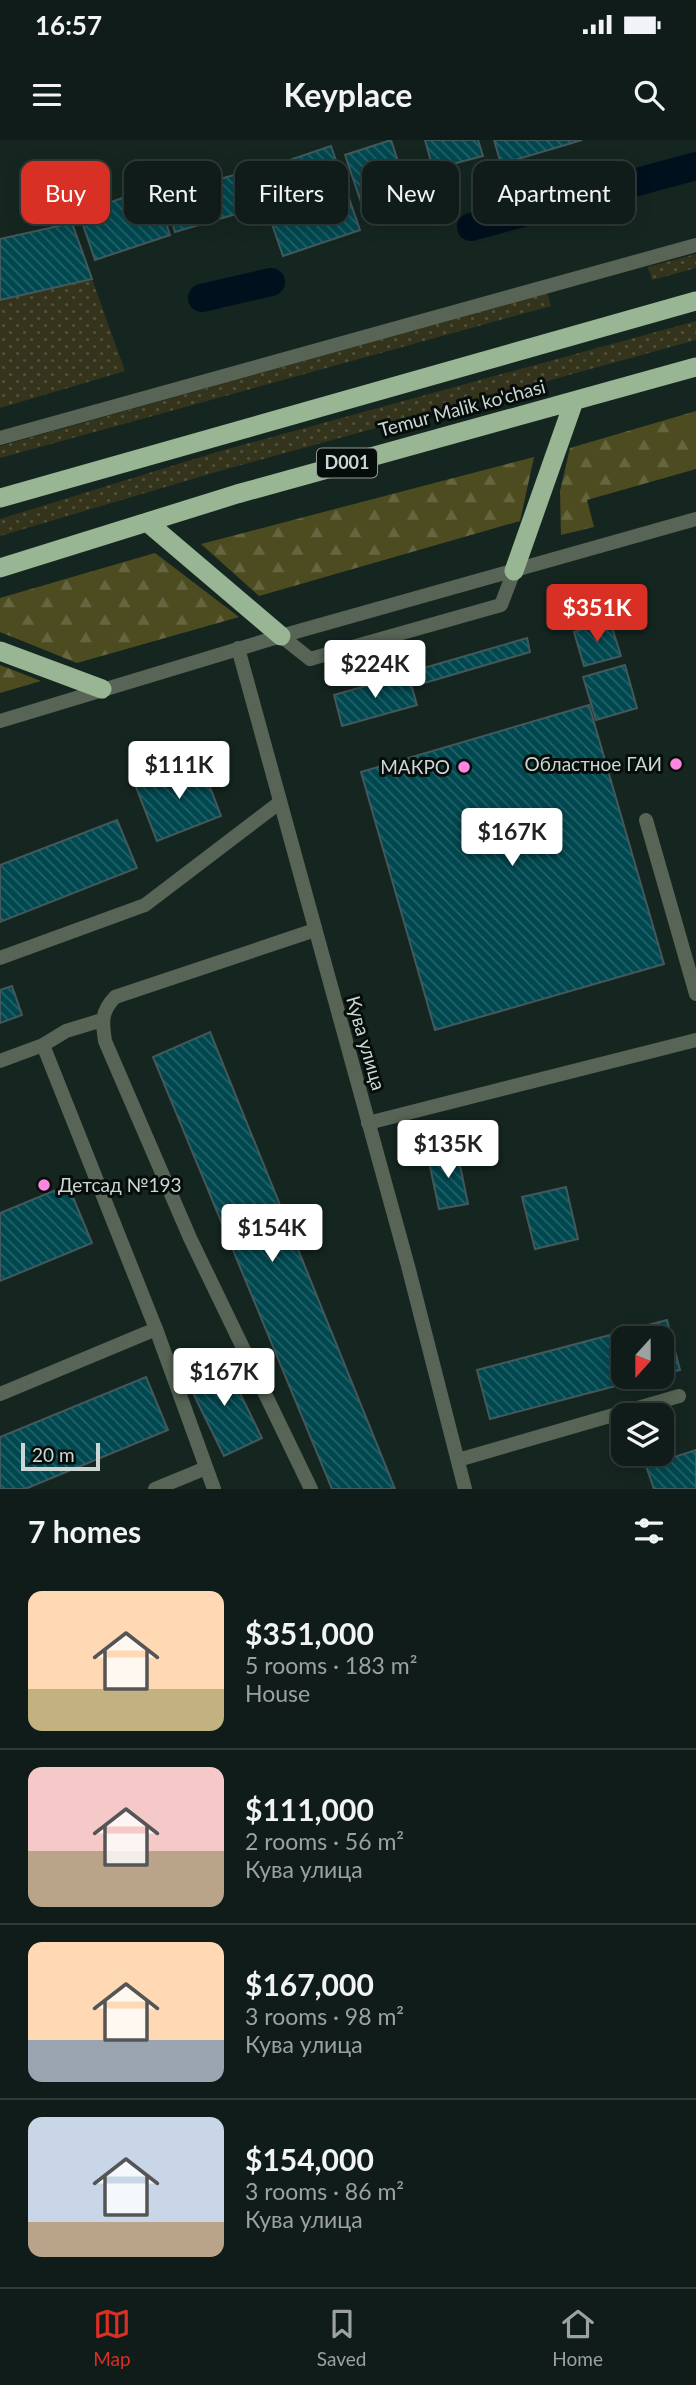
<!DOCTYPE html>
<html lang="en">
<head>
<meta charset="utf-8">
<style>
  :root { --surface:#101c19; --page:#1e2926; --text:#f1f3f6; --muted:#9ca1a2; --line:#303a38; --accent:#d93025 }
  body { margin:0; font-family:Lato,sans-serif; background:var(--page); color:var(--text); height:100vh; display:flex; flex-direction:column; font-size:26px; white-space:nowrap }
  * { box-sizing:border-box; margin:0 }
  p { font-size:23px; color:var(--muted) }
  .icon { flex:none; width:38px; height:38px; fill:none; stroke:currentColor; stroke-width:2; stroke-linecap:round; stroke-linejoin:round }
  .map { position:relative; height:1349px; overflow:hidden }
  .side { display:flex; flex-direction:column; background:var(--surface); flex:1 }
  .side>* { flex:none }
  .hud { position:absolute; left:21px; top:21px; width:654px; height:63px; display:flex; gap:14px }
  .needle { width:46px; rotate:201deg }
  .buttons { position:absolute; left:611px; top:1186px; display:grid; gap:14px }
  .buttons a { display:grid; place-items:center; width:63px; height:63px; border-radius:14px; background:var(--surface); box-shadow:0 4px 18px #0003,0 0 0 2px var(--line); font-size:35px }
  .scale { position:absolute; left:21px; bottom:18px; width:79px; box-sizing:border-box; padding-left:7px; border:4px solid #ccd7d3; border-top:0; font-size:19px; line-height:24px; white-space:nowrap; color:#ccd7d3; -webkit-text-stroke:5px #060d0b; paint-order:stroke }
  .price { position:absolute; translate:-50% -60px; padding:0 16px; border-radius:7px; background:#fff; color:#222; font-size:23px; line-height:46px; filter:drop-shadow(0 2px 4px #0008) }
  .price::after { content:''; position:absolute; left:50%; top:42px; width:21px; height:16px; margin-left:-10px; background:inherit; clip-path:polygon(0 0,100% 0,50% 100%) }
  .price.selected { background:var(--accent); color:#fff }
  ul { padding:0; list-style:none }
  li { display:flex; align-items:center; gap:21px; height:175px; padding:0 28px }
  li+li { border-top:2px solid var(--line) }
  li span { display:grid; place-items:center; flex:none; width:196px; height:140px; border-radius:14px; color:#555 }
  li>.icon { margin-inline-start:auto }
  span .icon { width:84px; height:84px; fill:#fffc; stroke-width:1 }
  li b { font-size:30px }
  h2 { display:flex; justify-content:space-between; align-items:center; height:84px; padding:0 28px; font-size:30px }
  .pill { padding:0 24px; border-radius:14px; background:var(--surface); box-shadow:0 4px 18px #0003,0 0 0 2px var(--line); font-size:24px; line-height:63px }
  .pill.selected { background:var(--accent); color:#fff }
  .status { display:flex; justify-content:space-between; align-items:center; height:49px; padding:0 35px; background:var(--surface); direction:ltr }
  .status svg { height:19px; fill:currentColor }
  header { display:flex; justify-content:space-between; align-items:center; height:91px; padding:0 28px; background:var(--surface); font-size:32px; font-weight:700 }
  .menu { display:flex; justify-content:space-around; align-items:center; height:98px; border-top:2px solid var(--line); background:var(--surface); font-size:19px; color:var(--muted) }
  .menu a { display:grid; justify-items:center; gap:4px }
  .menu .selected { color:var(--accent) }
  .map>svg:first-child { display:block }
  .grass { fill:url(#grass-dots) }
  .forest { fill:url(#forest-firs) }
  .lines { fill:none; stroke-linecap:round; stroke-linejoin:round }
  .canal { stroke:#00101d; stroke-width:28 }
  .building { fill:url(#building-back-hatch); stroke:#44585b; stroke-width:2 }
  .service { stroke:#586556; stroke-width:14 }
  .minor { stroke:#586556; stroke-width:14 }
  .tertiary { stroke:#586556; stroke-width:14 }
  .trunk { stroke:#98b693; stroke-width:19 }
  .poi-dot { fill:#fd86e1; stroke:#060d0b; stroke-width:2.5 }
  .labels { text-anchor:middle; stroke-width:6; stroke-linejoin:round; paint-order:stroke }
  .shield { fill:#060d0b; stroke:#919a97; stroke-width:2 }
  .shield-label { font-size:18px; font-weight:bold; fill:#ccd7d3 }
  .street-label { font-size:19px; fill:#ccd7d3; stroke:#060d0b }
  .poi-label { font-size:19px; fill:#ccd7d3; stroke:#060d0b; text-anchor:end }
</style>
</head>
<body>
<div class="status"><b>16:57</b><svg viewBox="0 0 49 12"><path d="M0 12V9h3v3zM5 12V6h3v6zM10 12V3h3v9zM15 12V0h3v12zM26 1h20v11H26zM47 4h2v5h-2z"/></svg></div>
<header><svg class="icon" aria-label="menu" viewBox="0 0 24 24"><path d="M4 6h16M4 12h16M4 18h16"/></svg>Keyplace<svg class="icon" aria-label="search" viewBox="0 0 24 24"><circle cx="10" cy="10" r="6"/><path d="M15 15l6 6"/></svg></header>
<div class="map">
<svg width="696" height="1349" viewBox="0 0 696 1349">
  <defs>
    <pattern id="grass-dots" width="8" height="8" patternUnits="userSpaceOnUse" patternTransform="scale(1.75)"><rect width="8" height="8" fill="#34341c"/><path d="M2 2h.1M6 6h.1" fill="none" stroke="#50513c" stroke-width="1.8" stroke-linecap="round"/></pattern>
    <pattern id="forest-firs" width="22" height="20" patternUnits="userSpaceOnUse" patternTransform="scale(1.75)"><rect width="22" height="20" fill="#4d4c20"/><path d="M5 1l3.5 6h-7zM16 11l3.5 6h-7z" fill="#656540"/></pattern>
    <pattern id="building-back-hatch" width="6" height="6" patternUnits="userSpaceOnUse" patternTransform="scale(1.75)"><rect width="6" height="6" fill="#004850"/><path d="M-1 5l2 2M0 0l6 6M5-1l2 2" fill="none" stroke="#246268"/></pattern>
  </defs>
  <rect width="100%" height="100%" fill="#152621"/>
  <path class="grass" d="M696 114V128L652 140 648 127Z
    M92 139 125 231 0 268V160Z
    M547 153 551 166 0 318V306Z
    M696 181V200L216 332 0 396V379L217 312Z"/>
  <path class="forest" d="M696 271V329L587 360 594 387 561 395 560 351 570 308Z
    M534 317 520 381 259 456 201 404Z
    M155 413 239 477 77 523 0 492V458Z
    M0 525 41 541 0 553Z"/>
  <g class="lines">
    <path class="canal" d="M471 87 696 26
      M202 158 271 142"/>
  </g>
  <path class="building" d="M391 0 411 61 366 77 345 15Z
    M425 0H478L483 16 433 29Z
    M494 0H582L501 24Z
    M331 6 360 90 283 116 254 32Z
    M241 33 253 69 175 92 164 55Z
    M154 47 170 95 95 120 79 73Z
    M72 83 92 139 0 160V99Z
    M610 481 621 516 584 526 574 492Z
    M527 498 530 512 421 544 417 530Z
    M625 525 637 568 596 580 583 537Z
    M408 534 417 565 342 586 334 555Z
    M589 565 664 824 435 890 361 632Z
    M200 621 221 676 157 701 136 647Z
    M117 680 137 728 0 782V725Z
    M12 846 22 875 0 883V850Z
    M210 892 395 1349H332L153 917Z
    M457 1011 468 1064 439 1069 428 1017Z
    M68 1045 92 1103 0 1141V1073Z
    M566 1047 578 1099 535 1109 522 1057Z
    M667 1180 680 1230 662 1234V1199H623V1237H650L490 1279 477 1230Z
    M224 1221 262 1298 224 1316 186 1239Z
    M146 1237 168 1290 25 1349H0V1297Z
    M696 1310V1349H654L646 1326Z"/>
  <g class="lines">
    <path class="service" d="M281 496 310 519 501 465 514 431
      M646 680 696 854
      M0 818 145 765 279 663
      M102 880 66 891 43 905 156 1189 214 1349
      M0 921 43 905
      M368 983 696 900
      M458 1320 679 1256
      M311 1349 190 1098 105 901C102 881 101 872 115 857L315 790"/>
    <path class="minor" d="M0 1254 156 1189
      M155 1349 206 1328"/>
    <path class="tertiary" d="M0 298 696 105
      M238 508 408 1126 465 1349
      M0 581 281 496 696 379"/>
    <path class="trunk" d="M0 358 696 161
      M147 382 281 496
      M0 428 237 354 696 227
      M514 431 574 261
      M0 511 102 549"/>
  </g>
  <g class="poi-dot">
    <circle cx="676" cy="624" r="7"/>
    <circle cx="464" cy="627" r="7"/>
    <circle cx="44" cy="1045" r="7"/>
  </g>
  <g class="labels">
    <rect class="shield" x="317" y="308.5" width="60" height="29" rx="5"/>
    <g class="shield-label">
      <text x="347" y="329">D001</text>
    </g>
    <g class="street-label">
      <text transform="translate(462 268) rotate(-15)" y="7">Temur Malik ko'chasi</text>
      <text transform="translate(366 903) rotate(74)" y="7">Кува улица</text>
    </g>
    <g class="poi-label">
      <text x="662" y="631">Областное ГАИ</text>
      <text x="450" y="634">МАКРО</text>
      <text x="58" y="1052" text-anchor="start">Детсад №193</text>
    </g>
  </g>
</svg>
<div class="buttons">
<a><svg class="needle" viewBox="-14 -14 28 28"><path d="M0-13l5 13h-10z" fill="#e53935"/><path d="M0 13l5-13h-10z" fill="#9ca1a2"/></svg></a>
<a><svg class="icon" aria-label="layers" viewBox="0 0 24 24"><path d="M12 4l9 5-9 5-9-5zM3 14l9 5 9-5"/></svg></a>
</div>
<div class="scale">20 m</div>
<b class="price selected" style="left:597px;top:504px">$351K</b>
<b class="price" style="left:375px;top:560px">$224K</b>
<b class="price" style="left:179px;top:661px">$111K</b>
<b class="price" style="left:512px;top:728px">$167K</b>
<b class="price" style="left:448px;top:1040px">$135K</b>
<b class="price" style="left:272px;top:1124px">$154K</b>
<b class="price" style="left:224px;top:1268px">$167K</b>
<div class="hud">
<a class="pill selected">Buy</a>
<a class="pill">Rent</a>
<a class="pill">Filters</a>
<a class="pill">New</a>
<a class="pill">Apartment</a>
</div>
</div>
<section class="side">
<h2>7 homes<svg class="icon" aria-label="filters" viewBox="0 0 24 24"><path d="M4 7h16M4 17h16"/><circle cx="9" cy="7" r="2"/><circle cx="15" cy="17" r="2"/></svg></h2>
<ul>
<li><span style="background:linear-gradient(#ffd9b3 70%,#c2b280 0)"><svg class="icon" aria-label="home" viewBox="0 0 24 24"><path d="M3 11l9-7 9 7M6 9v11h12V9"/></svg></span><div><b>$351,000</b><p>5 rooms · 183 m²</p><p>House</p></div></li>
<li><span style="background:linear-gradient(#f6c9c9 60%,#b9a48a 0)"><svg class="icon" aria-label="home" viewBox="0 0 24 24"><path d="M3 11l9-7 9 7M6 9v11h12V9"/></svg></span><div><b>$111,000</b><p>2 rooms · 56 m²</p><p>Кува улица</p></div></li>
<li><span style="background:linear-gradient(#ffd9b3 70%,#9aa5b1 0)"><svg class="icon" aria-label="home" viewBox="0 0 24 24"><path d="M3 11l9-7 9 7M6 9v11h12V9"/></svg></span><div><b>$167,000</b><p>3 rooms · 98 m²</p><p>Кува улица</p></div></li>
<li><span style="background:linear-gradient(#c9d6e8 75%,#b9a48a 0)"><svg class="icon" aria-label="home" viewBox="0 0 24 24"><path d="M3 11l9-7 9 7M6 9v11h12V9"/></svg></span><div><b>$154,000</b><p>3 rooms · 86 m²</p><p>Кува улица</p></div></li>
</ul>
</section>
<nav class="menu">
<a class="selected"><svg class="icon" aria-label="map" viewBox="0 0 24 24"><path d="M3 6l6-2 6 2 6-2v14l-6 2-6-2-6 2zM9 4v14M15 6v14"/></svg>Map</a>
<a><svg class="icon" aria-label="saved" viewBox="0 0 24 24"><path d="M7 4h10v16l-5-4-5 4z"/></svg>Saved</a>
<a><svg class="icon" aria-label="home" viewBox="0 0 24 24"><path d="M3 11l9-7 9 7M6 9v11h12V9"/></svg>Home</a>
</nav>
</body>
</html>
